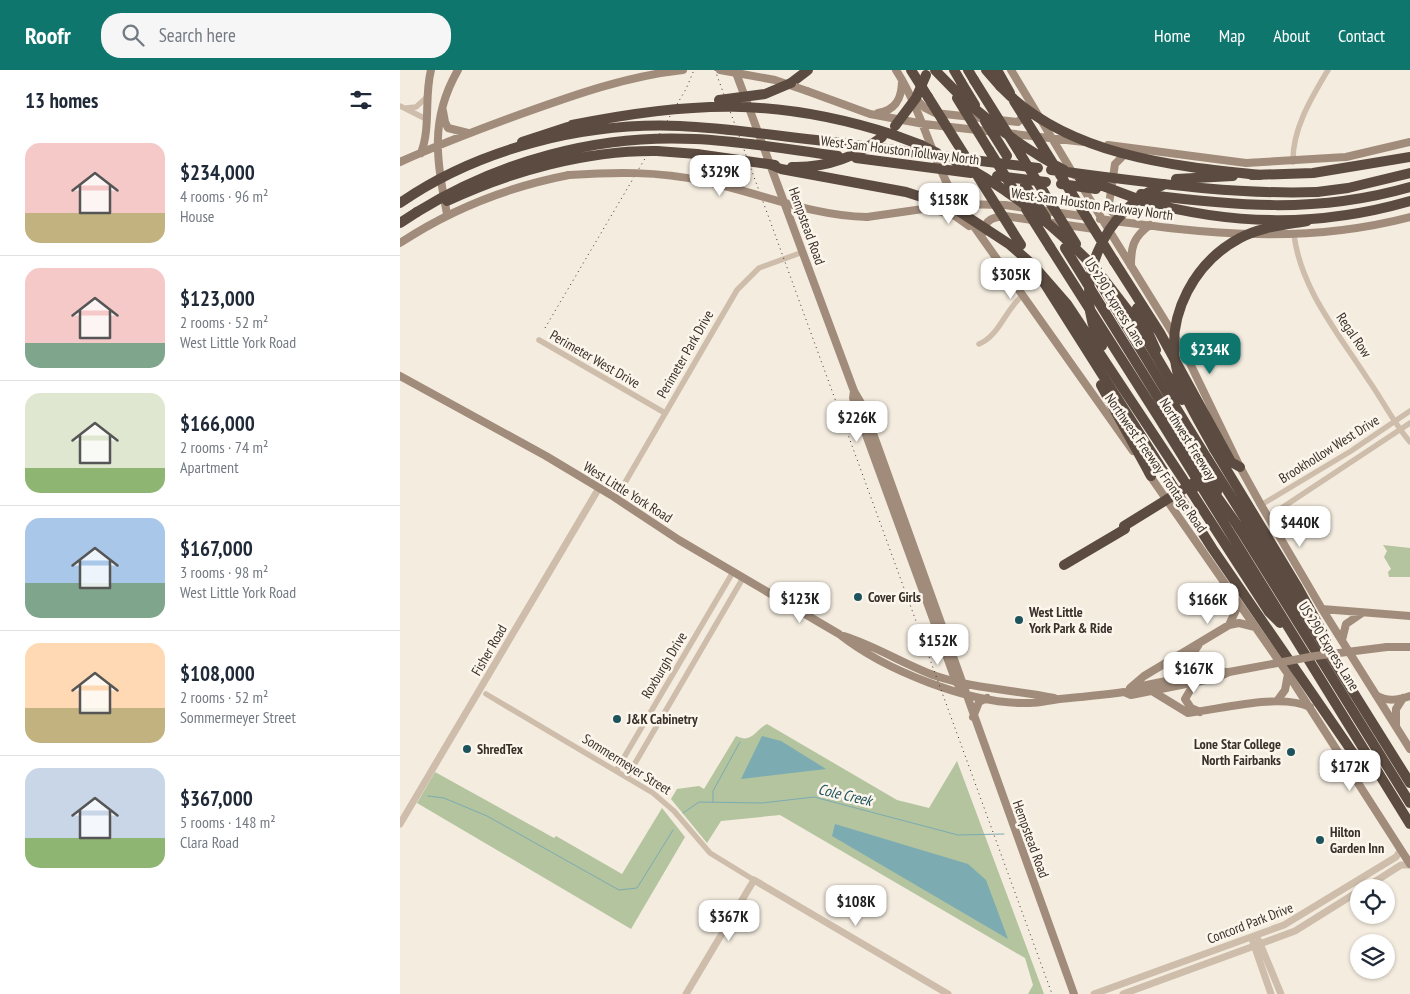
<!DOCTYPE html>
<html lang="en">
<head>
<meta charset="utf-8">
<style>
  :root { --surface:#fff; --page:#f6f6f7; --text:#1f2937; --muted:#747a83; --line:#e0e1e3; --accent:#0f766e }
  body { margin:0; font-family:"PT Sans Narrow",sans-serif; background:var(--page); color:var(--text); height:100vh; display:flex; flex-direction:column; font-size:19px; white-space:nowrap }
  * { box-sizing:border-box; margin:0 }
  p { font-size:16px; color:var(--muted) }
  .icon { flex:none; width:28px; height:28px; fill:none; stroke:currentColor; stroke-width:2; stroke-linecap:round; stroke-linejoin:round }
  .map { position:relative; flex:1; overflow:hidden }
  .details { display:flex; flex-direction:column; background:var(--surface); width:400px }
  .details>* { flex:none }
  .fabs { position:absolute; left:950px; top:809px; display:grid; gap:10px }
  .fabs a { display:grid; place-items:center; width:45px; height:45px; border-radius:50%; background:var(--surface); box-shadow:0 1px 4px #0004; font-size:25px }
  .price { position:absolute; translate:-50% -42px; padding:0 11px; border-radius:10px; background:#fff; color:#222; font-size:16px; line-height:32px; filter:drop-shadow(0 1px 2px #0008) }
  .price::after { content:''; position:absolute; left:50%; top:30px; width:15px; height:11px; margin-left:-8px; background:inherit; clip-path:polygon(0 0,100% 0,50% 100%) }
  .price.on { background:var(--accent); color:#fff }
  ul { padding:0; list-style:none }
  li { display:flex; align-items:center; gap:15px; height:125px; padding:0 25px }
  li+li { border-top:1px solid var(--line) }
  li span { display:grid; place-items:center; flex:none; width:140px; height:100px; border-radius:15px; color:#555 }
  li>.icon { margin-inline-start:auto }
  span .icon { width:60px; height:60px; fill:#fffc; stroke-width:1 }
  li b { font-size:21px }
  h2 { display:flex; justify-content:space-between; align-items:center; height:60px; padding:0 25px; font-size:21px }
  header { display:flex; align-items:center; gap:30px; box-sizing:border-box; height:70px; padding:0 25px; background:var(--accent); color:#fff }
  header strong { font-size:24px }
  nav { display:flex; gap:28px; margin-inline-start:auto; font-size:18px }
  .search { width:350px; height:45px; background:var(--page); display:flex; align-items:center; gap:12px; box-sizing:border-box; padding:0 18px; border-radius:20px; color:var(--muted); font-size:19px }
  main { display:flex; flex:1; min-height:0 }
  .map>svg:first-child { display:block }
  .green { fill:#b3c49e }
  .water { fill:#7cabb2 }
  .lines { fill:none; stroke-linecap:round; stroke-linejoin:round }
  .stream { stroke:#7cabb2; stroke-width:1 }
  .minor { stroke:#cdbdaa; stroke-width:5.5 }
  .tertiary { stroke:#cdbdaa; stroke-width:7 }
  .secondary { stroke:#a18c7b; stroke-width:8 }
  .motorway { stroke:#5b4b40; stroke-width:10 }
  .rail { stroke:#3a302a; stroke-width:1; stroke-dasharray:1 4; stroke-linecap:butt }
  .secondary-bridge { stroke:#a18c7b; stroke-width:8 }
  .motorway-bridge { stroke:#5b4b40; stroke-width:10 }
  .poi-dot { fill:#1d535d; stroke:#fbf5ec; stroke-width:2 }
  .labels { text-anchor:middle; stroke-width:5; stroke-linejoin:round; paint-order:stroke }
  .street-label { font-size:14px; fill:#3a302a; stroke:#fbf5ec }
  .poi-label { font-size:14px; font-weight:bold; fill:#3a302a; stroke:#fbf5ec; text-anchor:start }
  .water-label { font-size:15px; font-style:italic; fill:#1d535d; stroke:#fbf5ec }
</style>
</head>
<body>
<header>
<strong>Roofr</strong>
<div class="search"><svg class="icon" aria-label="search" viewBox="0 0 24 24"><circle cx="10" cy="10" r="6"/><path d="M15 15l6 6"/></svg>Search here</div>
<nav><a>Home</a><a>Map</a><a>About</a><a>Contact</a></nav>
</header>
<main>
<section class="details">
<h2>13 homes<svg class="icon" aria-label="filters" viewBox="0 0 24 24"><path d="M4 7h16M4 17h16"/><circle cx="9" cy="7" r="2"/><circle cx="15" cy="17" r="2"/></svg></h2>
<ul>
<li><span style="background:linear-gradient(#f6c9c9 70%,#c2b280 0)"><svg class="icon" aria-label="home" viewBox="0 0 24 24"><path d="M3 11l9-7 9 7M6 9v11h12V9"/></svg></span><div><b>$234,000</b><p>4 rooms · 96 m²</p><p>House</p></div></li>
<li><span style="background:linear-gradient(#f6c9c9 75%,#7fa58c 0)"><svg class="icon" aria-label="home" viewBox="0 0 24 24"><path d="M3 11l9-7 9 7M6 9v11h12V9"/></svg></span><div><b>$123,000</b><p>2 rooms · 52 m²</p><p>West Little York Road</p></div></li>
<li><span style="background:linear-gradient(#dfe7d0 75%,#8fb573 0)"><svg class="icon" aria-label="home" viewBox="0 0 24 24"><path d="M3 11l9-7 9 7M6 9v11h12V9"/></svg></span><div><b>$166,000</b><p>2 rooms · 74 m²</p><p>Apartment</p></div></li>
<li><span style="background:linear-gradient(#a9c7e8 65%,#7fa58c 0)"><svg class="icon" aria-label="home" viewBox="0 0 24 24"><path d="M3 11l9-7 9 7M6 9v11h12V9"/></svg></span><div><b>$167,000</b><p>3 rooms · 98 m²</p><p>West Little York Road</p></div></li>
<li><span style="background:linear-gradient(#ffd9b3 65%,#c2b280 0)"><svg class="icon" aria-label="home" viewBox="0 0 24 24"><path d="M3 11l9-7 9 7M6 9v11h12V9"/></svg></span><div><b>$108,000</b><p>2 rooms · 52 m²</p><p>Sommermeyer Street</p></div></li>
<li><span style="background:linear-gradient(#c9d6e8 70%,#8fb573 0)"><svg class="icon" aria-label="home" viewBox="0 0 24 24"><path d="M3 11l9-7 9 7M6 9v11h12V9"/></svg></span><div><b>$367,000</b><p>5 rooms · 148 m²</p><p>Clara Road</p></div></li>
</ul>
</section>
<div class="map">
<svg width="1010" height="924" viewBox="0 0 1010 924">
  <rect width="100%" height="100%" fill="#f4ecdf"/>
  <path class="green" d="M983 475 1010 478V507H989L988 502 991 499 984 487 987 481Z
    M367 654 497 730 529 738 557 691 644 924H628L633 915 625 888 380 745 321 751 307 773 271 729 277 719 299 716 304 719 336 666C352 674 355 660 367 654Z
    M35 702 154 768 156 766 222 804 262 738 285 767 231 859 17 733Z"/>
  <path class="water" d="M362 666 381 671 426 699 341 709Z
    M435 754 568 794 586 810 608 869 432 766Z"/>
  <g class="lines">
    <path class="stream" d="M28 726 44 728 87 746 219 820 237 818 273 760
      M313 732V721L340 672
      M283 743 299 732 362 733 414 727 558 765 604 764"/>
    <path class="minor" d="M0 36 26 49
      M6 38 16 37 27 27
      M893 92C892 59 912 27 928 0
      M894 165C901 219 938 263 967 308 982 329 993 352 1010 372
      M139 270 265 343
      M579 274C599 266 605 240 622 226
      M216 428 337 220 359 198 403 182
      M861 435 951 381 1010 341
      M868 447 1010 353
      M86 624 253 723 274 741 310 783 354 810
      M216 701 333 502
      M227 707 343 508"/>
    <path class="tertiary" d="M0 754 199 418
      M965 818 1001 795H1010
      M859 871 881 924
      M853 872 871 924
      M286 924 354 810 548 924
      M694 924 884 855 996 787 1001 780
      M723 924 895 861 959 821"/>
    <path class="secondary" d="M335 0 454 321 464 338 674 924
      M496 0C523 42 532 91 558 134L733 381
      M611 0 674 105
      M407 21 470 44 524 54 595 62
      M516 29 525 38 535 43 618 52 626 44
      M43 41 45 52 48 58 68 63
      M478 43C497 40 502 27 502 10
      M606 63 684 72
      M708 75 846 93 946 87 1010 72
      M21 83C31 57 24 27 31 0
      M0 92C40 74 80 59 121 44 174 25 227 6 283 0
      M681 115 785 283 840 397 861 435 922 539 1010 679
      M556 134 605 135 688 147
      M535 140 555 146 569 156
      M47 144C37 91 29 50 58 0
      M467 147 544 136
      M700 149C808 164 902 175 1010 147
      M722 150 712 142 709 134 715 94 727 82
      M584 162C585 149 594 147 605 146L694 159
      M0 173C53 138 107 117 169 105
      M731 196C731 177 733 167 750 155
      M0 306 146 386 211 425 279 470 439 564C484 600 571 635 630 633 640 633 650 630 660 629 681 627 703 625 724 622L731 625 816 608 829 602
      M454 321 453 328 457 340 556 612 565 623
      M748 403 888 604 1010 794
      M922 539 1010 546
      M829 555 836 540 835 528
      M444 566C476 576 505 595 536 606 575 619 615 620 654 628
      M942 570 946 554 962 543
      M799 574 792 585V590L800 598 810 601
      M987 577H1010
      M795 612 785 629 791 638 800 642
      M730 618 744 606 829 555 839 553 855 557
      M732 618 815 601 827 602
      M752 621 788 643C822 639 879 623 910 637
      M976 625C987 632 998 630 1010 626
      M877 631 885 620 888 604
      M573 647 579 632 587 628
      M996 655V639L1003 628"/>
    <path class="motorway" d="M511 0 528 27
      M554 0 561 12
      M568 0 574 10
      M586 0 600 16
      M597 0 610 23
      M391 13 408 0
      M494 65 521 75
      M589 80 612 117
      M257 81 297 84
      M621 85 643 121
      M573 90 589 92
      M852 105 913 103 1010 87
      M776 109 833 106
      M917 122 948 118 1010 103
      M741 124C836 136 916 144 1010 117
      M743 131C834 156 920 157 1010 131
      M0 153 17 142
      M650 177 759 348 1010 754
      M665 178 767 342
      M714 191 760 263 831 392 840 397
      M689 195 797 372 1010 713
      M703 208 733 247
      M643 211 812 478 953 683 972 701
      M737 238 756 280
      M701 315 751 406
      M814 379 897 516 926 569
      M797 390 817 422
      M785 412 869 542 880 553
      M838 456 1010 733
      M664 495 725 459"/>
    <path class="rail" d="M315 0 652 924
      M145 258 286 19 294 0"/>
    <path class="secondary-bridge" d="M320 0 375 10 407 21
      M169 105C214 102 258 101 303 111 358 122 410 146 467 147
      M829 602 915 586 987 577"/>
    <path class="motorway-bridge" d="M535 0C572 40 615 74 664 100
      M574 10 621 85
      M561 12 575 35
      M600 16C666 85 771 96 860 105
      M528 27 621 175
      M557 28 589 80
      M319 30 365 24 391 13
      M614 31 714 191
      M585 51 607 86
      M172 55C290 31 377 27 494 65
      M495 56 516 28 526 5
      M122 72 177 54
      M521 75 537 83
      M297 84 375 95
      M456 88 571 103
      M555 91C609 118 655 156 697 200
      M589 92 638 98
      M369 94 381 99 506 122 534 131 557 140 609 174 633 195 667 234 783 409
      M392 97C426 98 456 87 482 67
      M651 100C740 111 827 125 917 122
      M597 106 646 112
      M679 107 743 131
      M661 114 696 119
      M625 115 646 148
      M643 121 676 174
      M47 131C111 101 187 80 257 81
      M0 133C79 78 185 52 280 56 326 58 371 65 416 70 468 77 521 83 573 90
      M626 139 650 177
      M17 142C100 91 197 64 295 69 343 71 391 80 438 86
      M733 247 782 330
      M702 276C668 216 704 138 765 114
      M814 379C800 352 781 325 776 296 766 244 795 192 840 168 860 157 884 155 907 151
      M792 418 805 414 810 417 843 463
      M724 456 792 414 800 407 799 400 763 335"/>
  </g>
  <g class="poi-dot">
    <circle cx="458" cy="527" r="5"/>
    <circle cx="619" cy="550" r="5"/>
    <circle cx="217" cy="649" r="5"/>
    <circle cx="67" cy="679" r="5"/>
    <circle cx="891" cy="682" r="5"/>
    <circle cx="920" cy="770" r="5"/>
  </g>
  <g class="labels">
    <g class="street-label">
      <text transform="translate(500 80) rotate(7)" y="5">West Sam Houston Tollway North</text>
      <text transform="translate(692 134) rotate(8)" y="5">West Sam Houston Parkway North</text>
      <text transform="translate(407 156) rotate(70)" y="5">Hempstead Road</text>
      <text transform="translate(715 232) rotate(58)" y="5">US 290 Express Lane</text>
      <text transform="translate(954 265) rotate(56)" y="5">Regal Row</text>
      <text transform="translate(285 284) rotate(-60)" y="5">Perimeter Park Drive</text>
      <text transform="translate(195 289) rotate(30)" y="5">Perimeter West Drive</text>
      <text transform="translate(788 369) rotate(58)" y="5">Northwest Freeway</text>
      <text transform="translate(929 379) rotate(-32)" y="5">Brookhollow West Drive</text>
      <text transform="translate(756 393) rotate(55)" y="5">Northwest Freeway Frontage Road</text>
      <text transform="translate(228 422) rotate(32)" y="5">West Little York Road</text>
      <text transform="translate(929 576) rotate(58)" y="5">US 290 Express Lane</text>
      <text transform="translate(89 580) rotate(-60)" y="5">Fisher Road</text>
      <text transform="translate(264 595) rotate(-59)" y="5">Roxburgh Drive</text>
      <text transform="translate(227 694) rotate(32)" y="5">Sommermeyer Street</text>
      <text transform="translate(631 769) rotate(70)" y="5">Hempstead Road</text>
      <text transform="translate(850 853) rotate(-21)" y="5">Concord Park Drive</text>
    </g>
    <g class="poi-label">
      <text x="468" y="532">Cover Girls</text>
      <text x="629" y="547">West Little<tspan x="629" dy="16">York Park &amp; Ride</tspan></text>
      <text x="227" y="654">J&amp;K Cabinetry</text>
      <text x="881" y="679" text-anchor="end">Lone Star College<tspan x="881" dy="16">North Fairbanks</tspan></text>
      <text x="77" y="684">ShredTex</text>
      <text x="930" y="767">Hilton<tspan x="930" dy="16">Garden Inn</tspan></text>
    </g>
    <g class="water-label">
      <text transform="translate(445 725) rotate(13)" y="5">Cole Creek</text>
    </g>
  </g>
</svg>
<div class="fabs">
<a><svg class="icon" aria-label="locate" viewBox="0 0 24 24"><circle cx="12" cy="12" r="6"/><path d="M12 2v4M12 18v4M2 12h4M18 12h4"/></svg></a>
<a><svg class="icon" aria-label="layers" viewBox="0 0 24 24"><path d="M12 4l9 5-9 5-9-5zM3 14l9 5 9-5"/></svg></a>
</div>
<b class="price" style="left:320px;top:127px">$329K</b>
<b class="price" style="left:549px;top:155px">$158K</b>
<b class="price" style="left:611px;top:230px">$305K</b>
<b class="price on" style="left:810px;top:305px">$234K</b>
<b class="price" style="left:457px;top:373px">$226K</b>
<b class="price" style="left:900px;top:478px">$440K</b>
<b class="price" style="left:400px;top:554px">$123K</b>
<b class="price" style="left:808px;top:555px">$166K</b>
<b class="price" style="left:538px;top:596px">$152K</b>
<b class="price" style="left:794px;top:624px">$167K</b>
<b class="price" style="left:950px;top:722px">$172K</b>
<b class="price" style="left:456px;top:857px">$108K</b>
<b class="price" style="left:329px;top:872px">$367K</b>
</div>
</main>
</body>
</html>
